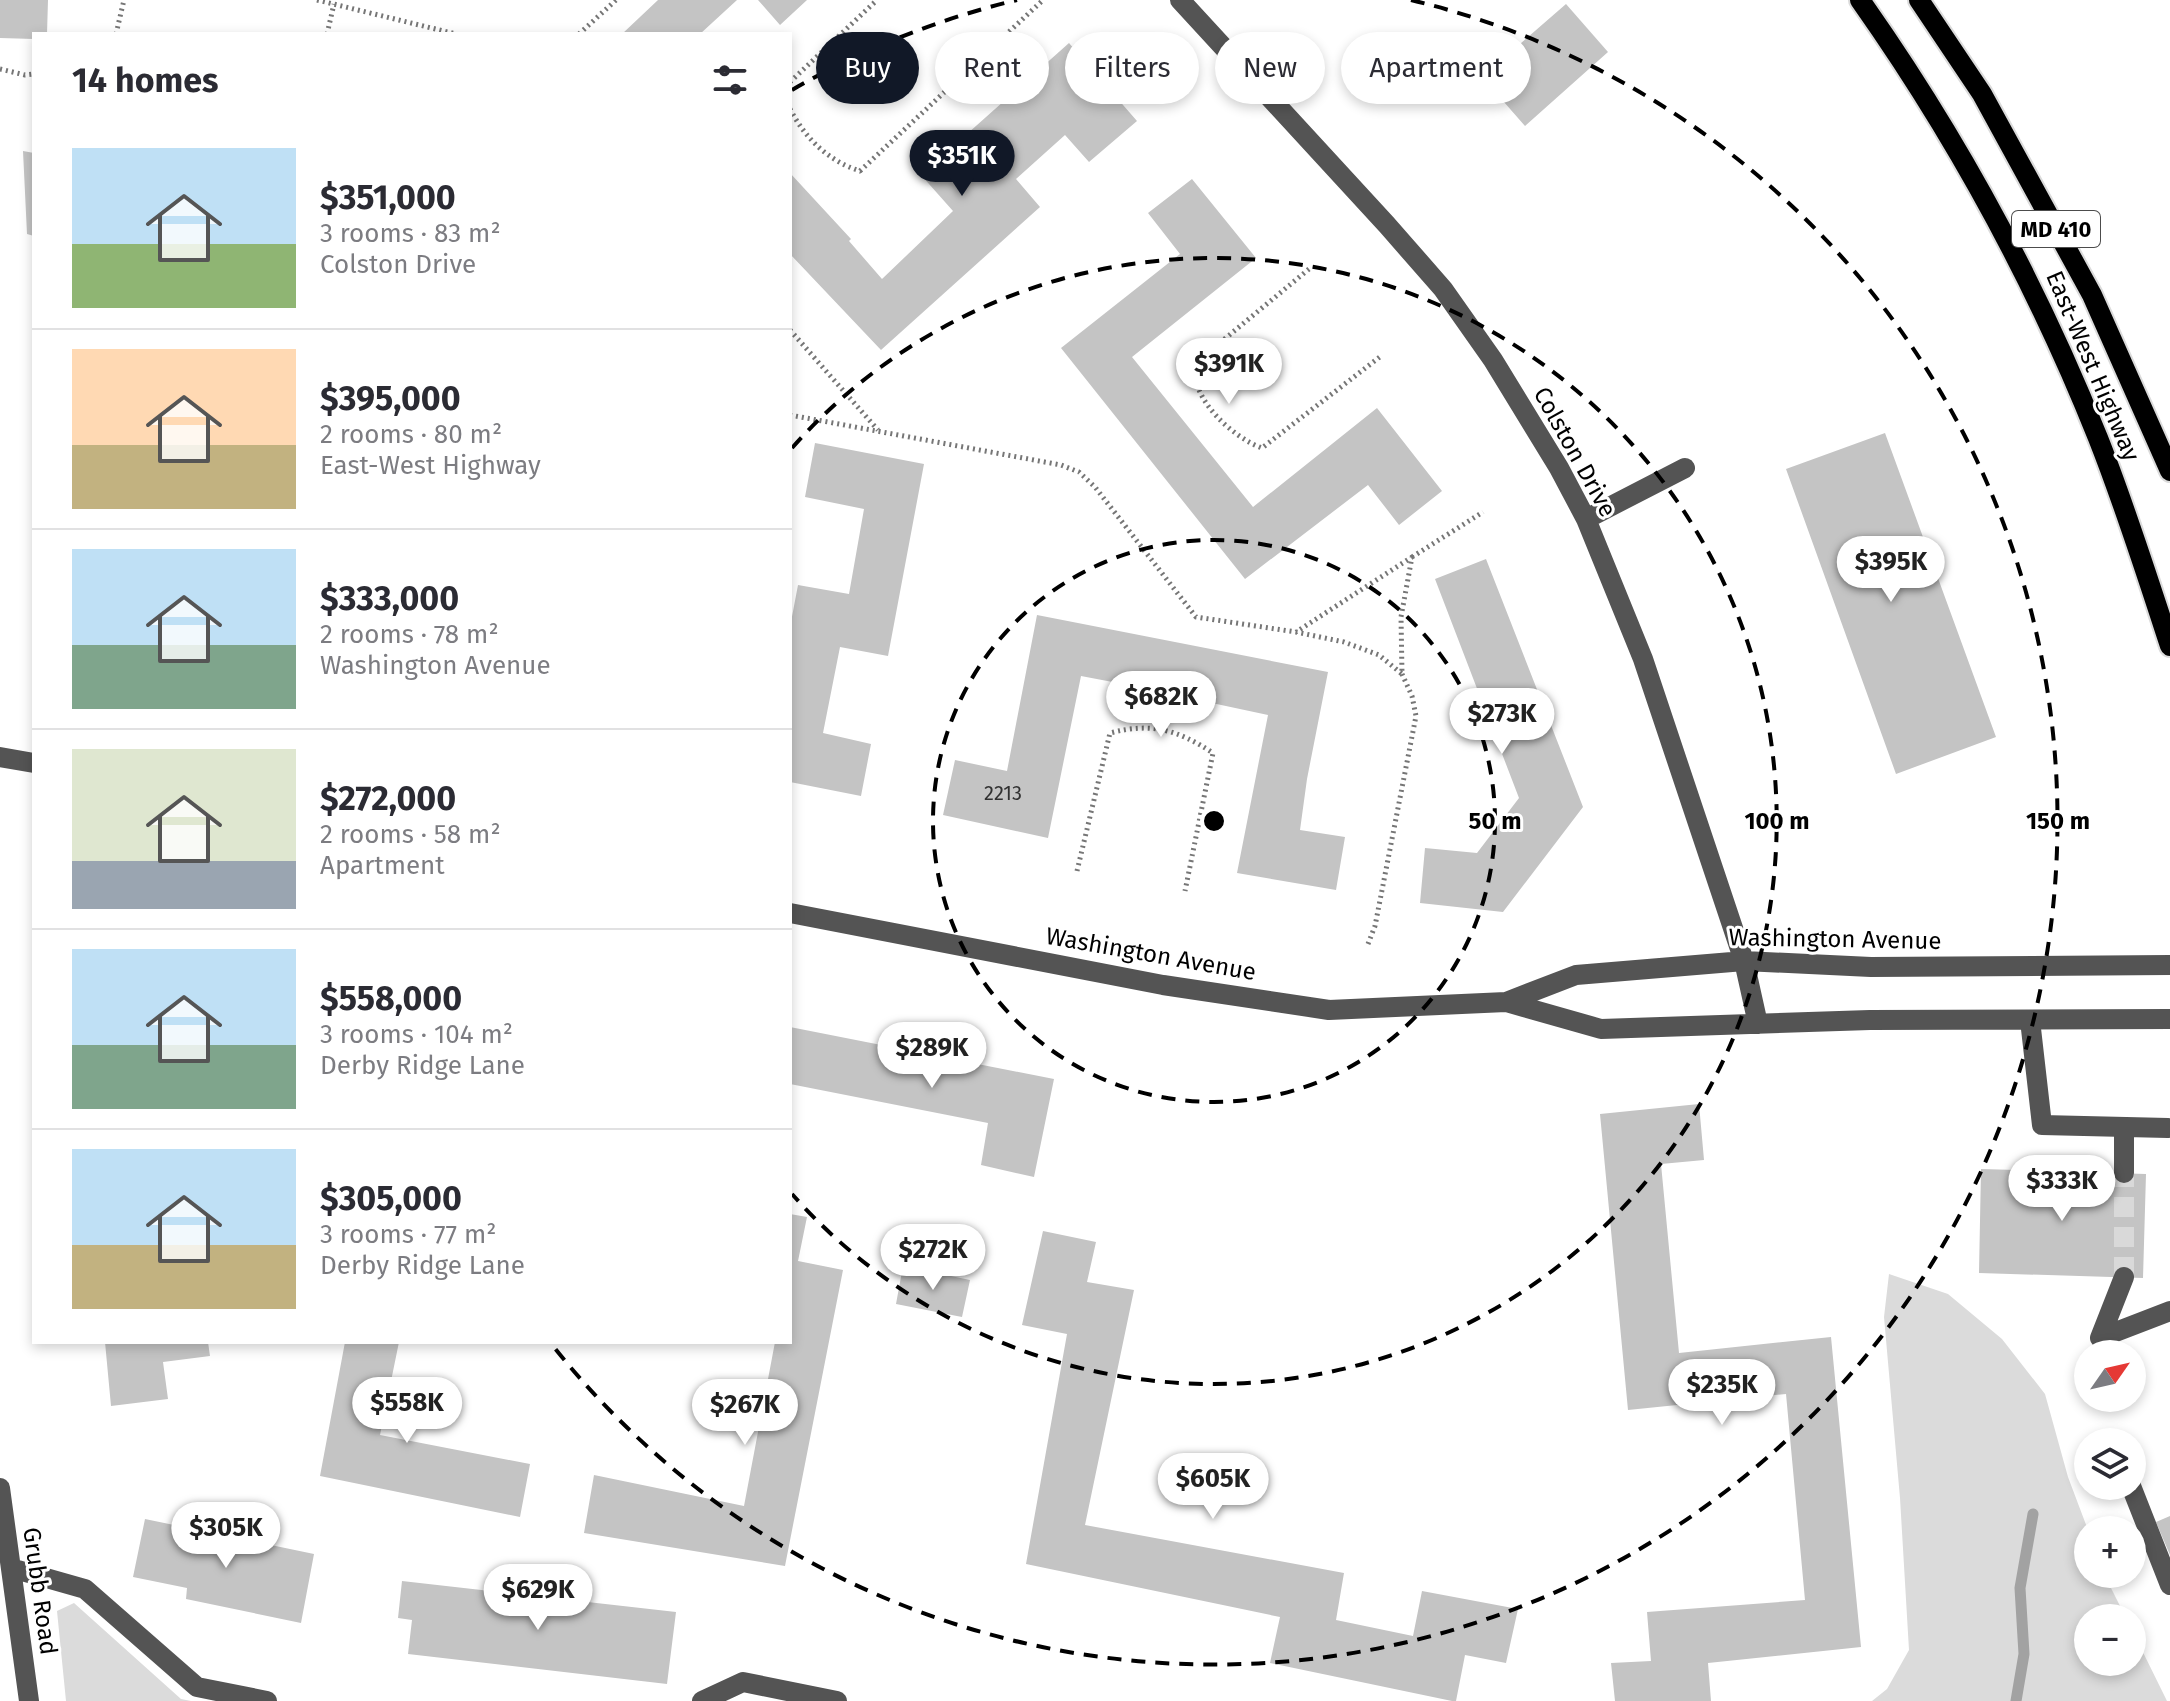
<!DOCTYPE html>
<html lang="en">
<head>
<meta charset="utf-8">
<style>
  :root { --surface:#fff; --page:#f7f7f7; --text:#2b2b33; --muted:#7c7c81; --line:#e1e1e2; --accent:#111827 }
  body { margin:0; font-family:"Fira Sans",sans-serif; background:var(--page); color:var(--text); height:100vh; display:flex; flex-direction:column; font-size:30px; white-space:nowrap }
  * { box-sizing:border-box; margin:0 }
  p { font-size:26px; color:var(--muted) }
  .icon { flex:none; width:44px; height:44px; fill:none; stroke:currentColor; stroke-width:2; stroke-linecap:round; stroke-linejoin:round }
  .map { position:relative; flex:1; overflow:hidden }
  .side { position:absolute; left:32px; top:32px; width:760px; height:1312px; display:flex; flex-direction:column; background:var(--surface); border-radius:0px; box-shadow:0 4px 12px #0003 }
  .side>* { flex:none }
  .top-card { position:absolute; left:816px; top:32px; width:760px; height:72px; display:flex; gap:16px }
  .needle { width:52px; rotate:56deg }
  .controls { position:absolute; left:2074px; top:1340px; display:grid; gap:16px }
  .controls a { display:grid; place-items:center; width:72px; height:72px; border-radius:50%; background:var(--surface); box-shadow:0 4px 12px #0003; font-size:40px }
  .price { position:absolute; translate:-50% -68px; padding:0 18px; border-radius:28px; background:#fff; color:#222; font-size:26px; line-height:52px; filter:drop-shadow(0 2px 4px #0008) }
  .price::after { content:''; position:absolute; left:50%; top:48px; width:24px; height:18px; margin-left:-12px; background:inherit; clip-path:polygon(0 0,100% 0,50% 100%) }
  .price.active { background:var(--accent); color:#fff }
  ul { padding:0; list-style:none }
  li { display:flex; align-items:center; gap:24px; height:200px; padding:0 40px }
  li+li { border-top:2px solid var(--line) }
  li span { display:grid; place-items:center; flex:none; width:224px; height:160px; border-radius:0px; color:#555 }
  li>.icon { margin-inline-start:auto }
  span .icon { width:96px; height:96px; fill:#fffc; stroke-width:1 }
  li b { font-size:34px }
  h2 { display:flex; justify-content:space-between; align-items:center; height:96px; padding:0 40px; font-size:34px }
  .pill { padding:0 28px; border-radius:36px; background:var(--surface); box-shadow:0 4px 12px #0003; font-size:28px; line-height:72px }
  .pill.active { background:var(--accent); color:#fff }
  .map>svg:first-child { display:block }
  .green { fill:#dbdbdb }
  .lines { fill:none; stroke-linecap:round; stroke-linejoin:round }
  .stream { stroke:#a2a2a2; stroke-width:11 }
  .building { fill:#c4c4c4 }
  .minor-tunnel { stroke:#d9d9d9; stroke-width:20; stroke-dasharray:20 10; stroke-linecap:butt }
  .major-casing { stroke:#dbdbdb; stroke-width:24 }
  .path { stroke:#767676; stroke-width:5; stroke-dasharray:2 4; stroke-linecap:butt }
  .minor { stroke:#545454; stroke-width:20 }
  .major { stroke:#000; stroke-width:20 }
  .ring { fill:none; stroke:#000; stroke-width:4; stroke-dasharray:14 10 }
  .labels { text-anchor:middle; stroke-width:6; stroke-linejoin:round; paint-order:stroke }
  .number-label { font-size:20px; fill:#313131 }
  .shield { fill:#fff; stroke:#4c4c4c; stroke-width:2 }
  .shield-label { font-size:22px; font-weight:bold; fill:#000 }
  .street-label { font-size:24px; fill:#000; stroke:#fff }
  .centre { fill:#000; stroke:#fff; stroke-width:4 }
  .ring-label { font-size:24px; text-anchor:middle; font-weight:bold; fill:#000; stroke:#fff; stroke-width:6; stroke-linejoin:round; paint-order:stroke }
</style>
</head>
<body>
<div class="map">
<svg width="2170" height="1701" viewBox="0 0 2170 1701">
  <rect width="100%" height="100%" fill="#fff"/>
  <path class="green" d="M1889 1274 1948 1294 2002 1339 2045 1394 2068 1477 2088 1530V1574H2104L2126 1618H2088V1662H2132V1630L2167 1701H1872L1887 1689 1909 1650 1900 1498 1884 1317Z
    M74 1603 181 1699 191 1701H66L57 1611Z"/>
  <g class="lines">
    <path class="stream" d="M2016 1701 2024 1654 2020 1588 2033 1514"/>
  </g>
  <path class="building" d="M0 0H48L47 34H34V39L0 38Z
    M658 0H737L700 34H622Z
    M758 0H807L780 25Z
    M1566 4 1608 52 1525 126 1482 77Z
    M1069 43 1137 121 1089 162 1065 135 1016 179 1040 207 881 350 790 254V173L851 239 849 241 882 279 953 211 921 175Z
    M23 151 34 153V236L27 234Z
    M1192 179 1256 258 1132 357 1253 507 1377 408 1442 491 1399 525 1368 485 1245 579 1061 348 1180 254 1148 213Z
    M1885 433 1996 737 1896 774 1786 469Z
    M815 443 924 464 888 656 840 647 823 733 871 744 861 796 790 782V627L798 585 849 594 864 509 805 497Z
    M1486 559 1583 807 1503 912 1420 903 1425 848 1477 853 1519 798 1435 579Z
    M1037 615 1328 672 1307 779 1300 830 1345 837 1336 890 1237 873 1268 715 1123 684 1081 676 1048 838 943 815 955 760 1007 771Z
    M790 1027 1054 1079 1034 1177 981 1165 988 1123 790 1084Z
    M1699 1104 1704 1160 1661 1164 1679 1353 1831 1337 1861 1647 1708 1663 1711 1701H1615L1611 1663 1651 1661 1647 1612 1805 1600 1786 1394 1628 1410 1600 1114Z
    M1981 1169 2146 1174 2143 1278 1979 1273Z
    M790 1214 807 1217 798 1261 843 1270 785 1566 584 1533 594 1475 744 1506 775 1342H790Z
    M1043 1231 1096 1242 1087 1282 1134 1290 1085 1525 1344 1573 1336 1620 1413 1636 1422 1591 1518 1609 1506 1663 1465 1655 1456 1701H1452L1270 1663 1280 1617 1026 1564 1067 1334 1022 1325Z
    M903 1266 970 1280 962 1317 896 1304Z
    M105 1342H208L210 1356 163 1362 168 1399 111 1406Z
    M345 1342H399L380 1435 530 1464 520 1517 320 1476Z
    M2170 1516V1555L2156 1522Z
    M145 1519 314 1554 301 1623 186 1599 187 1588 133 1577Z
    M402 1581 676 1612 667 1684 408 1654 412 1620 398 1618Z"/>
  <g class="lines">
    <path class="minor-tunnel" d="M2124 1277V1173"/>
    <g class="major-casing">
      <path id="major" d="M1860 0C1956 136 2036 283 2098 438 2125 506 2147 576 2170 646
        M1919 0 1982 94 2092 295 2170 471"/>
    </g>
    <path class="path" d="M317 0 456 34
      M116 34 124 0
      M327 34 334 4
      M579 34 616 0
      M0 69 25 75 34 74
      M790 82 877 0
      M790 109C805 138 828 161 860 171L1043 0
      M1309 269 1198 361C1184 394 1233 438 1262 448L1381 356
      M790 330 878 430
      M790 415 1061 465 1079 472 1095 487 1196 617 1296 632 1344 642 1379 655 1402 674 1401 617 1412 557 1296 632
      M1412 557 1483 512
      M1077 871 1110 733C1152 722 1178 730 1213 753L1185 891
      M1368 944 1375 926 1416 716 1412 696 1402 674"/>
    <path class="minor" d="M1180 0 1387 225 1443 289 1493 360 1559 468 1586 519 1643 659 1744 961 1758 1024
      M1586 519 1685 468
      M0 757 34 763
      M790 913 1163 985 1329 1010 1506 1002 1576 975 1744 961 1871 967 2170 965
      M1506 1002 1601 1029 1870 1020 2170 1019
      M2030 1020 2042 1125 2168 1128
      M2124 1127V1173
      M2124 1277 2100 1338 2170 1311
      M2131 1486 2170 1585
      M0 1488 29 1701
      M11 1568 85 1589 197 1687 267 1701
      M702 1701 743 1682 837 1701"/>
    <use href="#major" class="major"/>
  </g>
  <g class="ring">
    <circle cx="1214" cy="821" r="281"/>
    <path d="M792 448A563 563 0 1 1 792 1194"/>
    <path d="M792 90A844 844 0 0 1 1017 0M1411 0A844 844 0 1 1 553 1346"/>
  </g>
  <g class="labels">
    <g class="number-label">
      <text x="1003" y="800">2213</text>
    </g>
    <rect class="shield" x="2012" y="211" width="88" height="36" rx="6"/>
    <g class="shield-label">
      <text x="2056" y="237">MD 410</text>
    </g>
    <g class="street-label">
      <text transform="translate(2093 366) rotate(67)" y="8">East-West Highway</text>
      <text transform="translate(1575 452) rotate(61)" y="8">Colston Drive</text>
      <text transform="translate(1835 939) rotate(1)" y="8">Washington Avenue</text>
      <text transform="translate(1151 954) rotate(10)" y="8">Washington Avenue</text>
      <text transform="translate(40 1591) rotate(82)" y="8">Grubb Road</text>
    </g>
  </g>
  <circle cx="1214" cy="821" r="12" class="centre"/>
  <g class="ring-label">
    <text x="1495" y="829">50 m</text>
    <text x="1777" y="829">100 m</text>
    <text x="2058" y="829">150 m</text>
  </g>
</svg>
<div class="controls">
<a><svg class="needle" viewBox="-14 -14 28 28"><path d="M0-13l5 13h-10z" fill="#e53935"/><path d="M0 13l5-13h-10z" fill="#7c7c81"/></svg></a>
<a><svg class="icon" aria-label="layers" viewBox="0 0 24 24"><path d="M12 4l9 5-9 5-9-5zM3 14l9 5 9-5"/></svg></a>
<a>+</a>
<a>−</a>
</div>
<b class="price active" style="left:962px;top:198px">$351K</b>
<b class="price" style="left:1229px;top:406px">$391K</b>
<b class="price" style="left:1891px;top:604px">$395K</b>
<b class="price" style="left:1161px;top:739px">$682K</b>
<b class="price" style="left:1502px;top:756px">$273K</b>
<b class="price" style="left:932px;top:1090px">$289K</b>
<b class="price" style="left:2062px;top:1223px">$333K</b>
<b class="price" style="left:933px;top:1292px">$272K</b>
<b class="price" style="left:1722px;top:1427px">$235K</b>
<b class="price" style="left:407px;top:1445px">$558K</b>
<b class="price" style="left:745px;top:1447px">$267K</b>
<b class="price" style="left:1213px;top:1521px">$605K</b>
<b class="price" style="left:226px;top:1570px">$305K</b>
<b class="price" style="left:538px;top:1632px">$629K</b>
<div class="top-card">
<a class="pill active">Buy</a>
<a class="pill">Rent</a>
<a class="pill">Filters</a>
<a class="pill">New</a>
<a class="pill">Apartment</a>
</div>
<section class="side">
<h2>14 homes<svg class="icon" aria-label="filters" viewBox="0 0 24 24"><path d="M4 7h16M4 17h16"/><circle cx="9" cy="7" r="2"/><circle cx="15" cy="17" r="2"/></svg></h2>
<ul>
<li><span style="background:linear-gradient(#bfe0f5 60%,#8fb573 0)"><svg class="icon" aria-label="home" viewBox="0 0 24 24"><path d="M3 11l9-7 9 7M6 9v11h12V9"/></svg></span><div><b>$351,000</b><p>3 rooms · 83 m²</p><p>Colston Drive</p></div></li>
<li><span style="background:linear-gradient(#ffd9b3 60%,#c2b280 0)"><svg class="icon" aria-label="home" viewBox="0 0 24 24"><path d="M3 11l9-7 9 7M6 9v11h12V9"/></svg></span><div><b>$395,000</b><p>2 rooms · 80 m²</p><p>East-West Highway</p></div></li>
<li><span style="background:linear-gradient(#bfe0f5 60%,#7fa58c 0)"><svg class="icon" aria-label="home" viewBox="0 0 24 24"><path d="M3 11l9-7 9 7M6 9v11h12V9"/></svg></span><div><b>$333,000</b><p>2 rooms · 78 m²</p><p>Washington Avenue</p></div></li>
<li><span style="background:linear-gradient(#dfe7d0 70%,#9aa5b1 0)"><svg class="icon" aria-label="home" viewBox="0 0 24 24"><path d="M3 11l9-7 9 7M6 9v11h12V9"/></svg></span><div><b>$272,000</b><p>2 rooms · 58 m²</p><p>Apartment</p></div></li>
<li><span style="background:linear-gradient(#bfe0f5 60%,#7fa58c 0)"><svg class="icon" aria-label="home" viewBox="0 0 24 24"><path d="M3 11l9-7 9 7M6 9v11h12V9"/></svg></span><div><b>$558,000</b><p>3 rooms · 104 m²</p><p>Derby Ridge Lane</p></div></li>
<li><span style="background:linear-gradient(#bfe0f5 60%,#c2b280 0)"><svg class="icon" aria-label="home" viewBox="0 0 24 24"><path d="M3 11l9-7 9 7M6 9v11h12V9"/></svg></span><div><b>$305,000</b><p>3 rooms · 77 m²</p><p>Derby Ridge Lane</p></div></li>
</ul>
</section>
</div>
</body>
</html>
